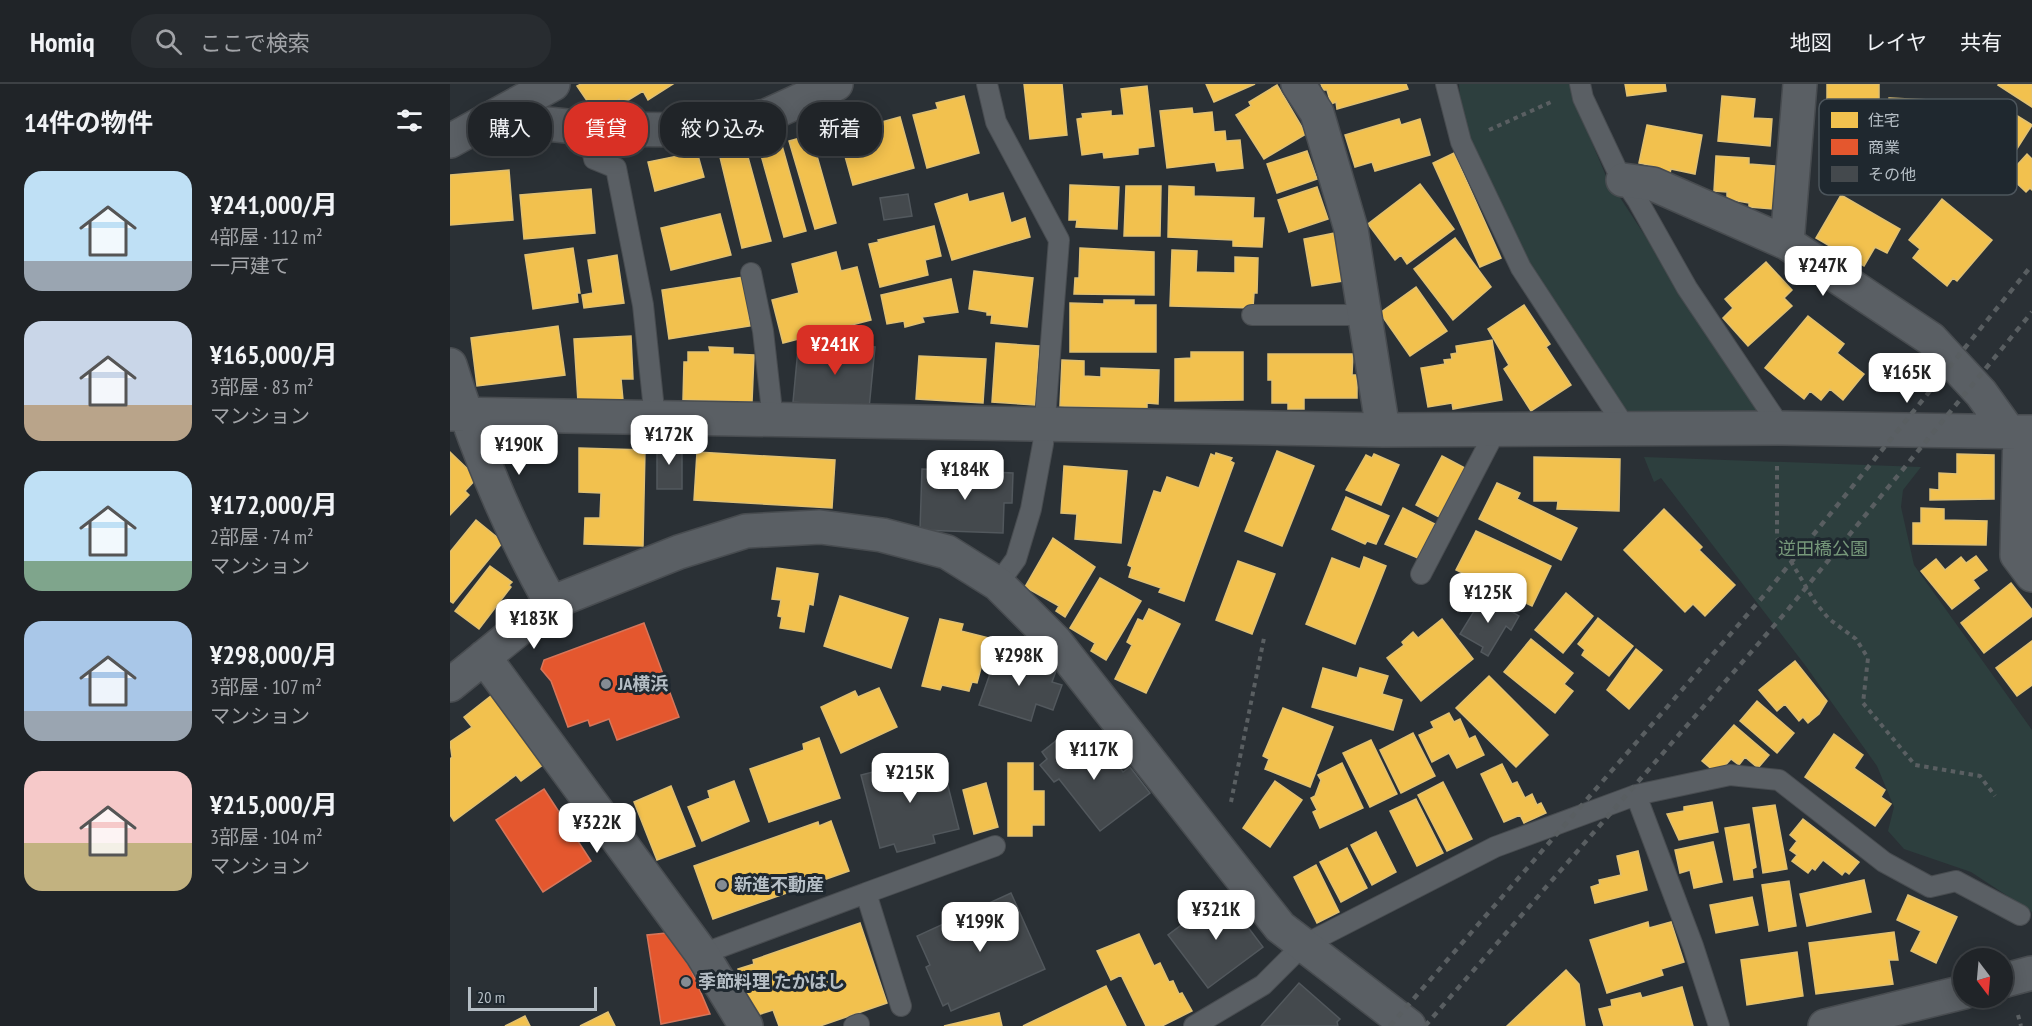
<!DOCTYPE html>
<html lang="ja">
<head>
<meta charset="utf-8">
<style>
  :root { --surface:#202428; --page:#282c30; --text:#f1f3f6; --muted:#a2a4a8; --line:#3d4145; --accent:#d93025 }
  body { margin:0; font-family:"PT Sans Narrow","Noto Sans JP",sans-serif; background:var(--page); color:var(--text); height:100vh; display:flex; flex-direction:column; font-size:22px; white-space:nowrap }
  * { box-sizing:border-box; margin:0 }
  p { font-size:20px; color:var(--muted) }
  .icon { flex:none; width:33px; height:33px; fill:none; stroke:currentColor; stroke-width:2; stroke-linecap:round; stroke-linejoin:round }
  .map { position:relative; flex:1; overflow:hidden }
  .side { display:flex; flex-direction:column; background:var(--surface); width:450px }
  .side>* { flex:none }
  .top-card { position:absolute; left:18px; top:18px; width:570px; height:54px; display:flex; gap:12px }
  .needle { width:39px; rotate:164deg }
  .controls { position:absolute; left:1503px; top:864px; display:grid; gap:12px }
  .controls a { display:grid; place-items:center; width:60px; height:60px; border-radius:50%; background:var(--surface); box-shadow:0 3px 15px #0003,0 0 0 2px var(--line); font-size:30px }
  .scale { position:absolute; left:18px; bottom:15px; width:129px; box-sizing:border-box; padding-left:6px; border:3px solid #b5bec5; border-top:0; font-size:16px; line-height:21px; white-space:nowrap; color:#b5bec5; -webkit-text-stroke:4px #1f282f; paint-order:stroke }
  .price { position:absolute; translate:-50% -51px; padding:0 14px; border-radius:12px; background:#fff; color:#222; font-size:20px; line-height:39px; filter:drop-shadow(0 2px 3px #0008) }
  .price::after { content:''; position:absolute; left:50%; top:36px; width:18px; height:14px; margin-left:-9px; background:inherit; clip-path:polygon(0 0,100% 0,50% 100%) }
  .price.selected { background:var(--accent); color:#fff }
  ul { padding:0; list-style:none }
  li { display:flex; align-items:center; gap:18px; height:150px; padding:0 24px }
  li span { display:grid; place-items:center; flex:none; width:168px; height:120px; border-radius:18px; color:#555 }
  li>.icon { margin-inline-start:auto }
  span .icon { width:72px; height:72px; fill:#fffc; stroke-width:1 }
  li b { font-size:26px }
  h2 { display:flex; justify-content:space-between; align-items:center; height:72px; padding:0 24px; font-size:26px }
  .chip { padding:0 21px; border-radius:24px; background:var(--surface); box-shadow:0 3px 15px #0003,0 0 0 2px var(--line); font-size:21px; line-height:54px }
  .chip.selected { background:var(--accent); color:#fff }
  header { display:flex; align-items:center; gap:36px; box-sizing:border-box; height:84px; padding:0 30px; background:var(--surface); border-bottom:2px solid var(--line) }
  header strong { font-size:28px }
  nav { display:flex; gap:33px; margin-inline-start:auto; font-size:21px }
  .search { width:420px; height:54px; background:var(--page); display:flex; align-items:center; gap:15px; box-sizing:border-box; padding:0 21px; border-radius:24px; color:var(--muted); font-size:22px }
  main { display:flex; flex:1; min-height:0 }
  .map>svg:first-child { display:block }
  .green { fill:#2d3f3e }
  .homes { fill:#f2c14e; stroke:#e0c072; stroke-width:1.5 }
  .shops { fill:#e4572e; stroke:#d6765b; stroke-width:1.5 }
  .building { fill:#44494d; stroke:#52585d; stroke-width:1.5 }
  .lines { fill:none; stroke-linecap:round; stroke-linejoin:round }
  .service-casing { stroke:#484c50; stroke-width:22 }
  .minor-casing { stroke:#484c50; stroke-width:36 }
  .path { stroke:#5a5f62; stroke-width:4; stroke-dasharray:4.5 4.5; stroke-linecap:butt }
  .service { stroke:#5a5f64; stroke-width:20 }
  .minor { stroke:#5a5f64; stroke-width:33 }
  .rail { stroke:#595e61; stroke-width:4.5; stroke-dasharray:6 6; stroke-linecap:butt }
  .poi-dot { fill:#848c93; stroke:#1f282f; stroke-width:2 }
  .labels { text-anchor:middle; stroke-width:6; stroke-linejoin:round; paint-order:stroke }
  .park-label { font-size:18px; fill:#76987a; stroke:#1f282f }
  .poi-label { font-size:18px; font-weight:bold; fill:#b5bec5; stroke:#1f282f; text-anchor:start }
  .key { fill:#1f282f; stroke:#4c555c; stroke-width:1.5 }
  .key-label { font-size:16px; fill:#b5bec5 }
</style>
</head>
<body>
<header>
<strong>Homiq</strong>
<div class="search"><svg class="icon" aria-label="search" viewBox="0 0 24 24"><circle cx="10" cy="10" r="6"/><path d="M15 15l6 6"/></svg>ここで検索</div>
<nav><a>地図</a><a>レイヤ</a><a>共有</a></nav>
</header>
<main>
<section class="side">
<h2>14件の物件<svg class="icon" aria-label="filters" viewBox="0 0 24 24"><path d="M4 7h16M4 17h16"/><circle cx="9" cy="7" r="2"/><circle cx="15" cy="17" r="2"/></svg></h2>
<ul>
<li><span style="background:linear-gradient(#bfe0f5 75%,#9aa5b1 0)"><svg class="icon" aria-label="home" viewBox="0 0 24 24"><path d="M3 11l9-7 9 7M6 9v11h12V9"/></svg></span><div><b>¥241,000/月</b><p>4部屋 · 112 m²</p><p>一戸建て</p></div></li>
<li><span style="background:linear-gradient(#c9d6e8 70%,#b9a48a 0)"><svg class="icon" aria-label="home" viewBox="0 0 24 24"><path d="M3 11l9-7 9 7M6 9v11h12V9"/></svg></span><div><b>¥165,000/月</b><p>3部屋 · 83 m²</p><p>マンション</p></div></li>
<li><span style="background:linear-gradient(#bfe0f5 75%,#7fa58c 0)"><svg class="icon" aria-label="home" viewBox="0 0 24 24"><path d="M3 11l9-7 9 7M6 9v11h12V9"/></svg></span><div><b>¥172,000/月</b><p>2部屋 · 74 m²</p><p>マンション</p></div></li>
<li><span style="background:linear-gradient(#a9c7e8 75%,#9aa5b1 0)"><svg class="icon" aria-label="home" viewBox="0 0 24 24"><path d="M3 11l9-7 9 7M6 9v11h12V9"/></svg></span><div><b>¥298,000/月</b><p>3部屋 · 107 m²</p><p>マンション</p></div></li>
<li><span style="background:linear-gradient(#f6c9c9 60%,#c2b280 0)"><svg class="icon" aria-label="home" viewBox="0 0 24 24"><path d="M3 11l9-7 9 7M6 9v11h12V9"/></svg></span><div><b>¥215,000/月</b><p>3部屋 · 104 m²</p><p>マンション</p></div></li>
</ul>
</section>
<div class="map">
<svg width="1582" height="942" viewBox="0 0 1582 942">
  <rect width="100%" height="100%" fill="#2a3035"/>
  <path class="green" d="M1009 0H1122L1127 23 1156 92 1315 336 1171 331 1079 179 1012 36Z
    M1194 373 1471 383 1453 406 1451 423 1464 481 1582 646V828L1521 788 1454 765 1438 747 1444 723 1427 682 1355 581 1211 394 1204 398Z"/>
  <path class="homes" d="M131 0H223L198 16 193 7 172 20 169 15 146 30 127 2Z
    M574 0H612L617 51 580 55Z
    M756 0H805L764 18Z
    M871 0H956L958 5 887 25 886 18 881 20 877 6H873Z
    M1175 0H1215L1216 7 1177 12Z
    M1377 0H1429V32L1377 31Z
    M1549 0H1582V23L1548 1Z
    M827 1 856 50 814 75 786 31 801 22 799 18Z
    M697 2 704 62 688 64V70L654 74 653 68 632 71 627 35 633 34 632 30 661 27V32L674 31 671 5Z
    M514 12 529 69 477 84 463 31 488 25 486 19Z
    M1272 12 1305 15 1303 34 1322 35 1320 62 1268 57Z
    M1439 14 1501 17 1499 59 1475 58V74L1436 72Z
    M1548 20 1582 41 1551 90 1545 86 1541 91 1513 73Z
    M742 24 743 30 762 28 764 48 775 47 776 57 790 56 793 84 767 87 765 78 717 84 710 27Z
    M450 33 464 84 403 101 393 65 414 59 410 44Z
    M949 35 951 41 970 35 980 71 925 87 922 78 905 83 895 51Z
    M1197 41 1252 51 1245 90 1221 85 1220 89 1205 87 1206 83 1189 79Z
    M361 51 386 139 365 145 339 57Z
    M289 58 290 63 295 62 321 157 292 164 269 69 275 67 274 62Z
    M331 58 356 147 334 153 309 64Z
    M857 67 867 95 827 109 817 80Z
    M247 68 254 93 205 107 198 78Z
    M1004 69 1051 174 1030 183 983 79Z
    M1577 70 1582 75V106L1580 104 1576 108 1558 91Z
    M1266 72 1299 74V80L1325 82 1323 125 1299 123V119L1277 115V108L1264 107Z
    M59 86 63 136 0 141V91Z
    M970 100 1004 145 957 180 951 171 945 176 918 140Z
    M620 101 669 103 667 145 626 143 627 136H619Z
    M676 102H711L710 152H674Z
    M719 102 744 103V112L804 114 803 134H814L812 163 783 162V156L718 153Z
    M867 103 878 135 839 148 828 116Z
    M141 105 145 149 74 155 70 111Z
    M553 109 561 139 575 134 580 153 502 176 485 120 517 110 519 118Z
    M1391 111 1450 145 1437 169 1425 163 1414 182 1366 154Z
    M1492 115 1542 156 1507 197 1503 194 1497 202 1463 174 1470 165 1459 156Z
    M270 130 281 171 221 186 211 144Z
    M484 142 491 172 475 176 478 191 430 203 419 160 429 158 428 156Z
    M885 149 894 197 862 202 854 155Z
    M1005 154 1041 203 1003 236 964 185Z
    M123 164 130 209H127L128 218 83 225 75 171Z
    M630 164 704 168V211L624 210 625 194H629Z
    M722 166 747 167 746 188 785 189V173L808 174 807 209H804L803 224 720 222Z
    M386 168 391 187 407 183 421 236 333 259 322 216 349 209 342 180Z
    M167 171 174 219 134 224 132 211 143 209 138 176Z
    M1316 178 1342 206 1334 214 1342 222 1298 262 1273 234 1283 224 1275 215Z
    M524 187 583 194 577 243 541 239 542 231H537V228L519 225Z
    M293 193 300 242 219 255 212 206Z
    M501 195 508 228 472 233 474 238 455 243 454 237 437 240 431 211Z
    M966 203 997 247 960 272 930 229Z
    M654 216H684V221H706V268H620V219L654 220Z
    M1074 221 1100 260 1096 263 1121 301 1081 327 1054 285 1059 281 1038 245Z
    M1358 232 1394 260 1387 269 1414 290 1393 316 1380 305 1371 316 1360 307 1354 315 1315 284Z
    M108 242 115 291 27 302 21 254Z
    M181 252 183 295H171L173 316 128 318 124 255Z
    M1042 256 1052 316 1003 325 1002 319 978 323 971 284 995 280 994 276 1002 275 1001 270 1007 269 1006 262Z
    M546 259 589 262 585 321 542 318Z
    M259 263 283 264V270L304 271 302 318 233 316 234 278H238V268H260Z
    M741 268H793V316L725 317V275L741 274Z
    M818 270H903L902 291H907V314H854V325H838V319H822V296H818Z
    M469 272 536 275 533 319 466 315Z
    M612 276 634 277V292L651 293V284L709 286 708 320 697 319V326L610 322Z
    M129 364 195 366 193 462 134 460 135 434H150L151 409 129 408Z
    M827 367 864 382 832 462 795 447Z
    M0 368 27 394 15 407 19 411 0 431Z
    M247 368 385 376 382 424 244 416Z
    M766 369 782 374 780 377 784 379 734 517 709 508 711 504 679 493 682 483 678 481 704 407 711 409 717 393 749 404 761 370 765 372Z
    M924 370 949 381 931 421 896 406 916 371 922 374Z
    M1507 370 1544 371V415L1480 416V405L1489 406V389L1507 390Z
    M992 372 1015 384 989 433 966 421Z
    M1084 373 1170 375 1169 427 1107 425 1108 417H1084Z
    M614 382 677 387 671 459 625 455 627 430 611 429Z
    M1047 399 1070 409 1067 415 1127 444 1111 476 1029 435Z
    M896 413 939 432 926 460 917 457 915 460 882 445Z
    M953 424 985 440 968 474 935 460Z
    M1471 424 1494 425V436L1537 437 1536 461 1463 460V439H1471Z
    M1214 425 1252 463 1249 466 1285 501 1255 532 1243 520 1235 528 1174 466Z
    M26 436 53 458 3 519 0 517V468Z
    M1026 447 1101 482 1082 522 1006 486Z
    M603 454 645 483 615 533 606 527 609 522 575 503Z
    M1526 472 1537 486 1523 496 1529 504 1502 525 1471 487 1486 475 1495 486 1511 473 1516 479Z
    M914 473 936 482 905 560 856 540 882 474 910 485Z
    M788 477 825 490 802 550 766 536Z
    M40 482 62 498 59 501 61 503 29 545 5 527Z
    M327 484 368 490 363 521 359 520 354 548 330 544 332 533 328 532 331 516 322 515Z
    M650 494 691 517 656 576 641 567 645 559 620 544Z
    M1561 499 1582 526V532L1534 569 1511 539Z
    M1116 509 1143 532 1113 569 1085 546Z
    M390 512 458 534 441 584 374 562Z
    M699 525 730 540 696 609 665 595 682 561 677 558 688 535 693 537Z
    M1148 534 1183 562 1159 592 1132 571 1135 566 1128 560Z
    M490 535 513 540 511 547 539 554 527 599 522 598 519 607 492 601 490 606 472 602Z
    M992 535 1023 575 971 617 937 574 954 561 952 558 963 548 968 554Z
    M1081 555 1123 589 1114 600 1123 607 1105 629 1054 588Z
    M1582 557V601L1567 612 1546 584Z
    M1186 565 1212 586 1179 625 1157 606Z
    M1345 577 1377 617 1369 630 1358 639 1353 633 1349 637 1335 620 1327 627 1309 606Z
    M873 584 907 594 910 584 938 592 932 610 952 616 943 646 862 623Z
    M1039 592 1098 651 1066 683 1006 624Z
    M429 604 447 643 391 669 371 623 405 607 408 613Z
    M42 611 94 680 71 697 66 691 4 737 0 731V675L2 673 0 658 22 643 14 633Z
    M1307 617 1344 649 1327 669 1290 637Z
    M833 624 883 643 860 703 815 685 819 675 813 672Z
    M999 629 1004 638 1010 635 1019 655 1025 652 1034 671 1007 684 999 669 982 678 969 651 984 644 981 638Z
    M1284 641 1319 671 1308 684 1295 673 1289 681 1281 675 1271 686 1264 687 1252 677Z
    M963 649 985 692 951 709 930 666Z
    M1384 650 1413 671 1404 684 1435 706 1431 713 1441 720 1425 742 1355 693Z
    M369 654 390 714 319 738 300 685 354 666 353 660Z
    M921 656 947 710 920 723 893 669Z
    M558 679H583V707H594V741H582V752H558Z
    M892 679 913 724 870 744 863 728 867 726 861 714 865 712 871 696 868 691Z
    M1052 680 1062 700 1067 698 1075 714 1082 710 1087 721 1091 719 1096 729 1074 739 1070 731 1054 738 1031 690Z
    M284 697 299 737 252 757 238 723 260 714 258 707Z
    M825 697 852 716 820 763 793 744Z
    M993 698 1022 755 997 767 968 711Z
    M536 699 548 743 524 750 513 706Z
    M221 702 245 762 207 776 184 718Z
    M966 715 993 769 967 782 940 727Z
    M1262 718 1268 748 1229 756 1217 730 1234 727V723Z
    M1325 721 1337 785 1313 789 1303 724Z
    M1353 735 1409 778 1399 790 1395 787 1392 791 1373 776 1365 786 1362 784 1358 789 1342 777 1347 771 1340 766 1347 757 1340 751Z
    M381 737 399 787 263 835 244 782 368 738 369 742Z
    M1299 740 1306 783 1302 785 1303 793 1284 796 1275 744Z
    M926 748 946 788 922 801 901 761Z
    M1263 758 1272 798 1244 804 1240 786 1230 789 1225 766Z
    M897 764 917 804 891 818 870 778Z
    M1188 767 1197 806 1145 819 1141 803 1150 800 1149 796 1171 791 1167 772Z
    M866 781 889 828 867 839 844 793Z
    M1414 796 1421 828 1357 842 1350 810Z
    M1339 797 1346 842 1319 847 1312 801Z
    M1458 811 1507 833 1486 879 1461 867 1471 847 1447 836Z
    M1302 813 1308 841 1266 849 1260 821Z
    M1198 838 1199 844 1221 838 1234 878 1211 885 1213 891 1157 909 1140 856Z
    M410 839 437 919 370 942H329L323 926 304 932 288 885 304 880 303 876Z
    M1444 848 1448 876H1439L1443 900 1366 910 1359 859Z
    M689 850 704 882 710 879 719 898 723 897 729 910 732 909 742 927 712 942H696L671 891 661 896 647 867Z
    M1347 868 1353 912 1297 921 1291 876Z
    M1116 886 1129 900 1135 942H1057Z
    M656 902 676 942H573Z
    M1232 903 1243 942H1154L1149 925 1162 922 1161 916 1190 909 1192 914Z
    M158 928 165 942H130Z
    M549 929 552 942H494Z
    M75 932 80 942H55Z"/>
  <path class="shops" d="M194 539 229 633 167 656 159 635 140 642 138 636 118 643 101 597 91 585 94 576Z
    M94 705 141 777 93 808 46 736Z
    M216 849 240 883 260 930 211 940 197 851Z"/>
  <path class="building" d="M458 110 462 132 434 136 430 114Z
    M382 259 425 263 419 325 343 318 348 265 381 269Z
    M207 359H232V405H207Z
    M472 385 563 389 562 419H554L553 449 470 446Z
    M1034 511 1069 532 1061 546 1056 542 1038 572 1031 568 1033 563 1010 550Z
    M548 567 606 587 602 598 612 601 603 626 586 620 581 637 529 621Z
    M617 648 641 679 657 667 673 688 680 683 700 709 650 747 609 695 604 698 590 681 597 675 592 668Z
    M490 671 509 745 483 751 485 759 447 768 444 760 430 764 411 691Z
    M561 809 595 885 501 927 498 919 493 922 476 883 480 881 467 852Z
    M773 810 813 863 758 904 718 851Z
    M849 899 890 935 887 938 888 942H811Z"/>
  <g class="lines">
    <g class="service-casing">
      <path id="service" d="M537 0 546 38 609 156 593 360 581 425 566 475 548 500
        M996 0 1011 58 1071 184 1175 343
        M1130 0 1133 14 1166 84 1188 117 1237 204 1331 344
        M138 44 144 75 166 84 193 221 205 335
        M301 189 313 247 323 336
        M802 231H915
        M971 490 1046 346
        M1186 711 1243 862 1269 942
        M416 809 545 762
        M252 870 416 809 451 922
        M404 942 409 940
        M744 942 813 901 852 862 1045 763 1186 711 1280 691 1329 696 1434 778 1480 803 1506 797 1570 831"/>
    </g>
    <g class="minor-casing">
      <path id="minor" d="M848 0 867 29 901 145 933 346
        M58 27 76 38 148 45 241 46 316 32 386 0
        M0 57 103 0
        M1173 96 1203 100 1337 159 1481 255 1531 309 1559 348
        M1337 159 1350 0
        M0 281C25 362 59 444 101 519
        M0 330 933 346 1331 344 1582 348
        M1570 348 1567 471 1582 491
        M34 573 252 870 296 942
        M0 601 101 519 229 468 296 447 370 443 432 451 497 468 548 500 605 557 830 843 959 942
        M1552 897 1582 889
        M1375 942 1514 908"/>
    </g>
    <path class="path" d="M1039 46 1101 18
      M1327 382V454L1365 518 1379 535 1406 555 1418 574 1413 619 1465 681 1530 692 1545 712
      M781 718 814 554
      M1568 931 1571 942"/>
    <use href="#service" class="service"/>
    <use href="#minor" class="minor"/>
    <path class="rail" d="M940 942 1317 508 1582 181
      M975 942 1336 528 1582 228"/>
  </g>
  <g class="poi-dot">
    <circle cx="156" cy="600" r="6"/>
    <circle cx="272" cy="801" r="6"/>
    <circle cx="236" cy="898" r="6"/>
  </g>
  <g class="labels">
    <g class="park-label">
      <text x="1373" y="471">逆田橋公園</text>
    </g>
    <g class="poi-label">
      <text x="168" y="606">JA横浜</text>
      <text x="284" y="807">新進不動産</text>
      <text x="248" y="904">季節料理 たかはし</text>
    </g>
  </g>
  <rect x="1369" y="15" width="198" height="96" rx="9" class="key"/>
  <rect x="1381" y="28" width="27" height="16" fill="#f2c14e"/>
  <rect x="1381" y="55" width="27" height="16" fill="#e4572e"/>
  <rect x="1381" y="82" width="27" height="16" fill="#44494d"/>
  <g class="key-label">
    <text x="1418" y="42">住宅</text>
    <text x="1418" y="69">商業</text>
    <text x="1418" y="96">その他</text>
  </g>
</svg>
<div class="controls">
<a><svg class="needle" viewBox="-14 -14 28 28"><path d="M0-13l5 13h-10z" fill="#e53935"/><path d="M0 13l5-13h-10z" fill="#a2a4a8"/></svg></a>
</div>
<div class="scale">20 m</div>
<b class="price" style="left:1373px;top:213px">¥247K</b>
<b class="price selected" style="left:385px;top:292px">¥241K</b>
<b class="price" style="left:1457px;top:320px">¥165K</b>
<b class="price" style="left:219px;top:382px">¥172K</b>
<b class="price" style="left:69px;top:392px">¥190K</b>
<b class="price" style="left:515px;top:417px">¥184K</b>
<b class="price" style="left:1038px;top:540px">¥125K</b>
<b class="price" style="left:84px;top:566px">¥183K</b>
<b class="price" style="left:569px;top:603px">¥298K</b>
<b class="price" style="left:644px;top:697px">¥117K</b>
<b class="price" style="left:460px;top:720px">¥215K</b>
<b class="price" style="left:147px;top:770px">¥322K</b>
<b class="price" style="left:766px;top:857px">¥321K</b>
<b class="price" style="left:530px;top:869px">¥199K</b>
<div class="top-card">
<a class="chip">購入</a>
<a class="chip selected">賃貸</a>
<a class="chip">絞り込み</a>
<a class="chip">新着</a>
</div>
</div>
</main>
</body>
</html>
